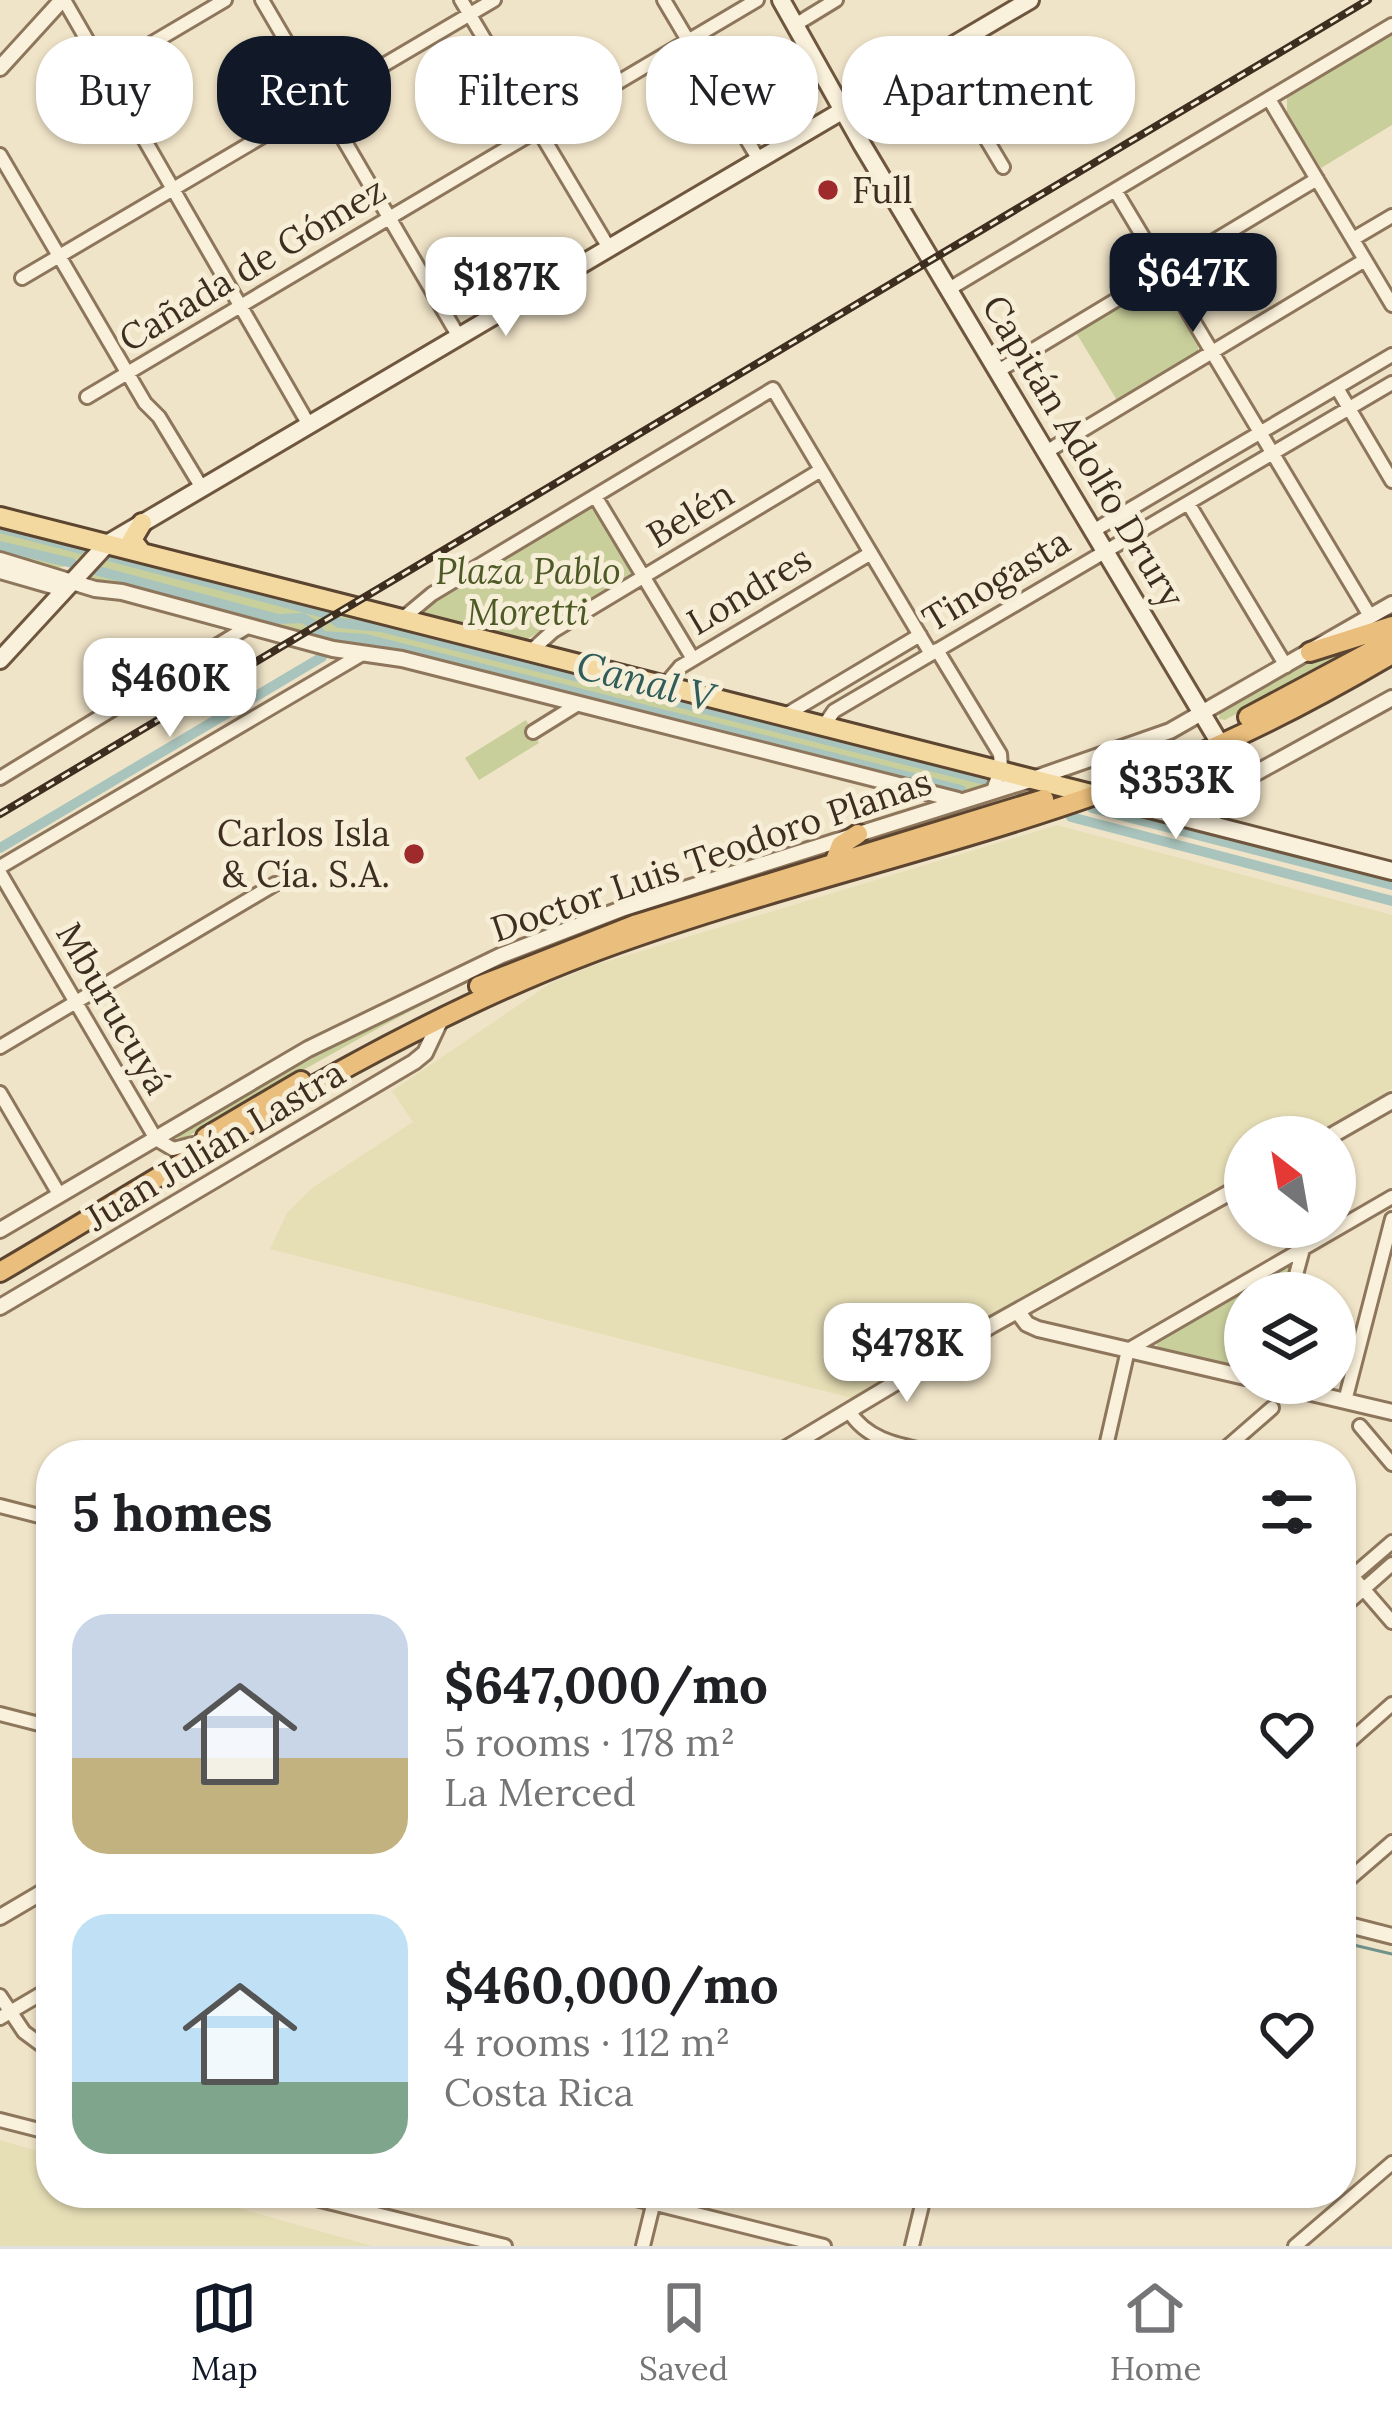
<!DOCTYPE html>
<html lang="en">
<head>
<meta charset="utf-8">
<style>
  :root { --surface:#fff; --page:#f2f2f2; --text:#202124; --muted:#757577; --line:#e0e0e0; --accent:#111827 }
  body { margin:0; font-family:Lora,serif; background:var(--page); color:var(--text); height:100vh; display:flex; flex-direction:column; font-size:45px; white-space:nowrap }
  * { box-sizing:border-box; margin:0 }
  p { font-size:39px; color:var(--muted) }
  .icon { flex:none; width:66px; height:66px; fill:none; stroke:currentColor; stroke-width:2; stroke-linecap:round; stroke-linejoin:round }
  .map { position:relative; flex:1; overflow:hidden }
  .sheet { position:absolute; left:36px; top:1440px; width:1320px; height:768px; display:flex; flex-direction:column; background:var(--surface); border-radius:48px; box-shadow:0 3px 9px #0004 }
  .sheet>* { flex:none }
  .hud { position:absolute; left:36px; top:36px; width:1320px; height:108px; display:flex; gap:24px }
  .needle { width:78px; rotate:329deg }
  .buttons { position:absolute; left:1224px; top:1116px; display:grid; gap:24px }
  .buttons a { display:grid; place-items:center; width:132px; height:132px; border-radius:50%; background:var(--surface); box-shadow:0 3px 9px #0004; font-size:60px }
  .price { position:absolute; translate:-50% -102px; padding:0 27px; border-radius:24px; background:#fff; color:#222; font-size:39px; line-height:78px; filter:drop-shadow(0 3px 6px #0008) }
  .price::after { content:''; position:absolute; left:50%; top:72px; width:36px; height:27px; margin-left:-18px; background:inherit; clip-path:polygon(0 0,100% 0,50% 100%) }
  .price.on { background:var(--accent); color:#fff }
  ul { padding:0; list-style:none }
  li { display:flex; align-items:center; gap:36px; height:300px; padding:0 36px }
  li span { display:grid; place-items:center; flex:none; width:336px; height:240px; border-radius:36px; color:#555 }
  li>.icon { margin-inline-start:auto }
  span .icon { width:144px; height:144px; fill:#fffc; stroke-width:1 }
  li b { font-size:51px }
  h2 { display:flex; justify-content:space-between; align-items:center; height:144px; padding:0 36px; font-size:51px }
  .chip { padding:0 42px; border-radius:48px; background:var(--surface); box-shadow:0 3px 9px #0004; font-size:42px; line-height:108px }
  .chip.on { background:var(--accent); color:#fff }
  .menu { display:flex; justify-content:space-around; align-items:center; height:168px; border-top:3px solid var(--line); background:var(--surface); font-size:33px; color:var(--muted) }
  .menu a { display:grid; justify-items:center; gap:6px }
  .menu .on { color:var(--accent) }
  .map>svg:first-child { display:block }
  .farmland { fill:#e6deb5 }
  .green { fill:#c9cf9b }
  .lines { fill:none; stroke-linecap:round; stroke-linejoin:round }
  .stream { stroke:#6f938a; stroke-width:3 }
  .canal { stroke:#a9c4bc; stroke-width:10 }
  .minor-casing { stroke:#8d765c; stroke-width:18 }
  .tertiary-casing { stroke:#8d765c; stroke-width:20 }
  .secondary-casing { stroke:#6f573f; stroke-width:22 }
  .primary-casing { stroke:#5b4430; stroke-width:24 }
  .trunk-casing { stroke:#5b4430; stroke-width:24 }
  .minor { stroke:#faf1dc; stroke-width:12 }
  .tertiary { stroke:#faf1dc; stroke-width:14 }
  .secondary { stroke:#faf1dc; stroke-width:16 }
  .primary { stroke:#f3d9a0; stroke-width:18 }
  .trunk { stroke:#eabe7c; stroke-width:18 }
  .rail-casing { stroke:#3d2e20; stroke-width:8 }
  .rail { stroke:#f7eed8; stroke-width:3; stroke-dasharray:9; stroke-linecap:butt }
  .poi-dot { fill:#9e2a2b; stroke:#f7eed8; stroke-width:4.5 }
  .labels { text-anchor:middle; stroke-width:10; stroke-linejoin:round; paint-order:stroke }
  .poi-label { font-size:36px; fill:#3d2e20; stroke:#f7eed8; text-anchor:start }
  .street-label { font-size:36px; fill:#3d2e20; stroke:#f7eed8 }
  .park-label { font-size:36px; font-style:italic; fill:#4d5a26; stroke:#f7eed8 }
  .water-label { font-size:39px; font-style:italic; fill:#2f5d5a; stroke:#f7eed8 }
</style>
</head>
<body>
<div class="map">
<svg width="1392" height="2246" viewBox="0 0 1392 2246">
  <rect width="100%" height="100%" fill="#f0e4c8"/>
  <path class="farmland" d="M1057 825 1392 915V1089L1308 1137H1245V1173L852 1398 270 1249 287 1213 312 1188 413 1122 392 1091 551 983 592 966Z
    M0 2140 51 2155V2193H186L372 2246H0Z"/>
  <path class="green" d="M1392 32V125L1321 168 1287 112V97Z
    M1159 284 1198 345V353L1118 402 1075 331Z
    M589 508 599 513 633 572 629 579 524 641 418 615 419 608Z
    M0 522 86 546 87 550C58 582 38 564 0 554Z
    M106 552 990 776V781L984 787 955 794 404 653 342 645 97 585 87 575Z
    M1373 639 1225 720 1219 719 1220 710 1311 657Z
    M526 720 539 743 479 780 465 758Z
    M832 848 829 856C727 889 623 917 524 958 405 1007 295 1076 183 1139L169 1135C277 1072 386 1009 501 960 609 914 721 883 832 848Z
    M1290 1259 1294 1265 1287 1293H1245V1373L1157 1347 1156 1336Z"/>
  <g class="lines">
    <path class="stream" d="M1341 1942 1392 1954"/>
    <path class="canal" d="M0 528 81 549
      M0 546 72 563
      M104 555 331 615
      M91 569 278 619 303 618 314 625
      M334 619 339 623 381 627 985 780
      M316 629 323 636 366 639 961 790
      M1092 808 1392 885
      M1071 817 1392 901
      M0 848 322 657"/>
    <g class="minor-casing">
      <path id="minor" d="M64 0 309 425
        M262 0 459 337
        M461 0 609 248
        M664 0 759 160
        M795 25 836 0
        M936 55 1003 167
        M105 71 225 0
        M1269 99 1392 305
        M0 155 145 403 159 417 202 488
        M1115 190 1370 616
        M1353 239 1392 216
        M22 278 494 0
        M949 289 1392 25
        M998 371 1317 179
        M1337 388 1392 481
        M87 397 757 0
        M1046 452 1365 260
        M595 496 693 659
        M1188 503 1286 666
        M1093 531 1392 355
        M0 572 63 590
        M402 619 432 594 773 389 931 654
        M937 650 1000 754 1001 767 993 791
        M531 651 553 631 821 470
        M664 686 680 667 871 553
        M784 716 920 635
        M823 727 834 711 1392 383
        M533 732 578 704
        M0 778 249 626
        M0 867 364 653
        M0 873 156 1139 173 1149 193 1144
        M0 1047 275 884
        M0 1093 59 1194
        M1291 1293 1303 1249
        M1345 1401 1392 1219
        M849 1411C870 1445 909 1446 945 1455
        M1360 1426 1392 1464
        M1234 1441 1247 1455
        M1104 1455 1128 1350 1392 1197
        M1218 1455 1272 1408
        M0 1506 51 1519
        M1341 1563 1392 1622
        M1341 1586 1392 1542
        M1341 1609 1392 1564
        M0 1714 51 1727
        M42 1725 51 1690
        M1341 1749 1392 1704
        M1341 1886 1392 1842
        M0 1996 24 2032 51 2052
        M0 2018 51 1988
        M0 2120 51 2133
        M292 2193 505 2246
        M612 2193 824 2246
        M643 2246 656 2193
        M912 2246 925 2193
        M1295 2246 1392 2163"/>
    </g>
    <g class="tertiary-casing">
      <path id="tertiary" d="M0 68 62 0
        M0 560 95 589 122 592 333 649 402 659 958 800
        M1150 807 1192 789 1229 785 1254 774 1392 698
        M1329 1137 1392 1101
        M0 1230 308 1049 502 955 624 908 1030 780 1170 731 1392 604
        M0 1307 414 1062 425 1053 442 1017
        M1018 1312 1027 1324 1038 1329 1245 1377
        M1269 1383 1392 1412
        M775 1455 992 1325 1245 1184
        M0 1917 51 1887
        M1341 1923 1392 1936"/>
    </g>
    <g class="secondary-casing">
      <path id="secondary" d="M781 0 863 146 1225 752 1224 767 1204 805 1208 819 1217 826
        M0 660 107 544 1030 0
        M1095 795 1392 871"/>
    </g>
    <g class="primary-casing">
      <path id="primary" d="M0 517 1095 795
        M142 553 132 540 142 523"/>
    </g>
    <g class="trunk-casing">
      <path id="trunk" d="M1310 652 1392 626
        M1248 717 1392 640
        M834 863 841 845 858 834
        M479 986 637 924 1044 799
        M206 1137 301 1081
        M0 1272C191 1160 380 1033 588 954 755 891 931 853 1098 794 1201 758 1299 709 1392 654"/>
    </g>
    <use href="#minor" class="minor"/>
    <use href="#tertiary" class="tertiary"/>
    <use href="#secondary" class="secondary"/>
    <use href="#primary" class="primary"/>
    <use href="#trunk" class="trunk"/>
    <g class="rail-casing">
      <path id="rail" d="M0 814 1368 0"/>
    </g>
    <use href="#rail" class="rail"/>
  </g>
  <g class="poi-dot">
    <circle cx="828" cy="190" r="12"/>
    <circle cx="414" cy="854" r="12"/>
  </g>
  <g class="labels">
    <g class="poi-label">
      <text x="852" y="203">Full</text>
      <text x="390" y="846" text-anchor="end">Carlos Isla<tspan x="390" dy="41">&amp; Cía. S.A.</tspan></text>
    </g>
    <g class="street-label">
      <text transform="translate(252 264) rotate(-31)" y="13">Cañada de Gómez</text>
      <text transform="translate(1084 451) rotate(59)" y="13">Capitán Adolfo Drury</text>
      <text transform="translate(690 514) rotate(-31)" y="13">Belén</text>
      <text transform="translate(996 580) rotate(-31)" y="13">Tinogasta</text>
      <text transform="translate(749 590) rotate(-31)" y="13">Londres</text>
      <text transform="translate(711 855) rotate(-19)" y="13">Doctor Luis Teodoro Planas</text>
      <text transform="translate(114 1008) rotate(60)" y="13">Mburucuyá</text>
      <text transform="translate(215 1145) rotate(-31)" y="13">Juan Julián Lastra</text>
    </g>
    <g class="park-label">
      <text x="528" y="584">Plaza Pablo<tspan x="528" dy="41">Moretti</tspan></text>
    </g>
    <g class="water-label">
      <text transform="translate(646 681) rotate(14)" y="14">Canal V</text>
    </g>
  </g>
</svg>
<div class="buttons">
<a><svg class="needle" viewBox="-14 -14 28 28"><path d="M0-13l5 13h-10z" fill="#e53935"/><path d="M0 13l5-13h-10z" fill="#757577"/></svg></a>
<a><svg class="icon" aria-label="layers" viewBox="0 0 24 24"><path d="M12 4l9 5-9 5-9-5zM3 14l9 5 9-5"/></svg></a>
</div>
<b class="price on" style="left:1193px;top:335px">$647K</b>
<b class="price" style="left:506px;top:339px">$187K</b>
<b class="price" style="left:170px;top:740px">$460K</b>
<b class="price" style="left:1176px;top:842px">$353K</b>
<b class="price" style="left:907px;top:1405px">$478K</b>
<div class="hud">
<a class="chip">Buy</a>
<a class="chip on">Rent</a>
<a class="chip">Filters</a>
<a class="chip">New</a>
<a class="chip">Apartment</a>
</div>
<section class="sheet">
<h2>5 homes<svg class="icon" aria-label="filters" viewBox="0 0 24 24"><path d="M4 7h16M4 17h16"/><circle cx="9" cy="7" r="2"/><circle cx="15" cy="17" r="2"/></svg></h2>
<ul>
<li><span style="background:linear-gradient(#c9d6e8 60%,#c2b280 0)"><svg class="icon" aria-label="home" viewBox="0 0 24 24"><path d="M3 11l9-7 9 7M6 9v11h12V9"/></svg></span><div><b>$647,000/mo</b><p>5 rooms · 178 m²</p><p>La Merced</p></div><svg class="icon" aria-label="heart" viewBox="0 0 24 24"><path d="M12 20l-8-8c-3-5 5-10 8-4 3-6 11-1 8 4z"/></svg></li>
<li><span style="background:linear-gradient(#bfe0f5 70%,#7fa58c 0)"><svg class="icon" aria-label="home" viewBox="0 0 24 24"><path d="M3 11l9-7 9 7M6 9v11h12V9"/></svg></span><div><b>$460,000/mo</b><p>4 rooms · 112 m²</p><p>Costa Rica</p></div><svg class="icon" aria-label="heart" viewBox="0 0 24 24"><path d="M12 20l-8-8c-3-5 5-10 8-4 3-6 11-1 8 4z"/></svg></li>
</ul>
</section>
</div>
<nav class="menu">
<a class="on"><svg class="icon" aria-label="map" viewBox="0 0 24 24"><path d="M3 6l6-2 6 2 6-2v14l-6 2-6-2-6 2zM9 4v14M15 6v14"/></svg>Map</a>
<a><svg class="icon" aria-label="saved" viewBox="0 0 24 24"><path d="M7 4h10v16l-5-4-5 4z"/></svg>Saved</a>
<a><svg class="icon" aria-label="home" viewBox="0 0 24 24"><path d="M3 11l9-7 9 7M6 9v11h12V9"/></svg>Home</a>
</nav>
</body>
</html>
